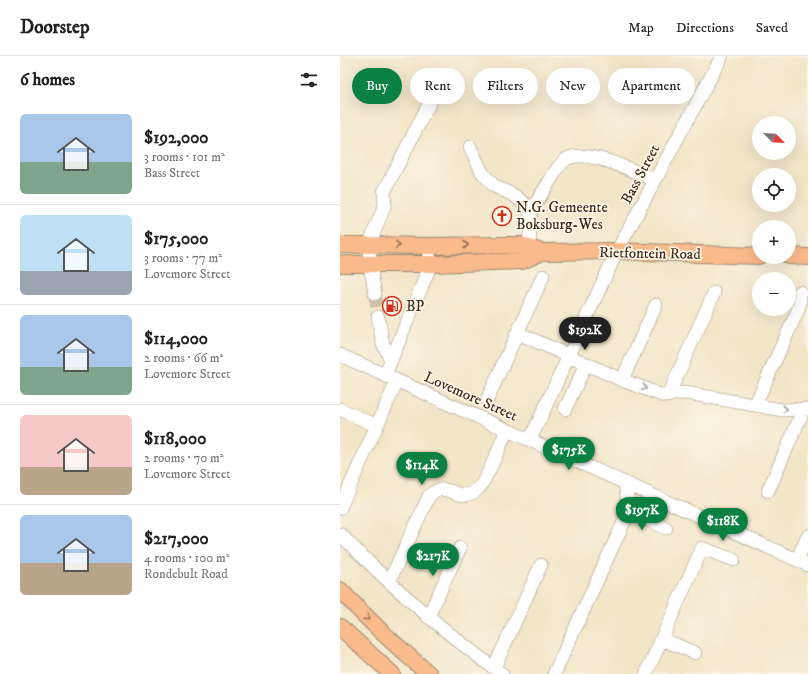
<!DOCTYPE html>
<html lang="en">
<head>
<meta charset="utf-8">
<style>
  :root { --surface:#fff; --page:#f2f2f2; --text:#222; --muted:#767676; --line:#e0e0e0; --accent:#0b8043 }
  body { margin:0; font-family:"IM FELL DW Pica",serif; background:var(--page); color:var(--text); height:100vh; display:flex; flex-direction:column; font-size:15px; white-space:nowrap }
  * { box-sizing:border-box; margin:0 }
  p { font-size:13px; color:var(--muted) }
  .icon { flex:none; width:22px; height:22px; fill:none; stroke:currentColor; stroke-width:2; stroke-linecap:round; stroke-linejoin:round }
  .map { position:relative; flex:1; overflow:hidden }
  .details { display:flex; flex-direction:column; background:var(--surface); width:340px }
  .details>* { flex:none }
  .top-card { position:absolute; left:12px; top:12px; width:380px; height:36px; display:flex; gap:8px }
  .needle { width:26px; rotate:114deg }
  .tools { position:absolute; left:412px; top:60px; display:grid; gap:8px }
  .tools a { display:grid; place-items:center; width:44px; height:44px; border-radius:50%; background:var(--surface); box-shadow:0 4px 16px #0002; font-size:20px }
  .price { position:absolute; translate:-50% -34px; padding:0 9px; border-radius:14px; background:var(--accent); color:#fff; font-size:13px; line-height:26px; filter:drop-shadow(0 1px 2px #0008) }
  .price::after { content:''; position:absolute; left:50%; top:24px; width:12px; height:9px; margin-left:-6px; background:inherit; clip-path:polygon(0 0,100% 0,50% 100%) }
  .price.on { background:#222; color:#fff }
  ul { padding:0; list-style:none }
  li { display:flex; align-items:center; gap:12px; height:100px; padding:0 20px }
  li+li { border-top:1px solid var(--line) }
  li span { display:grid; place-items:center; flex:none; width:112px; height:80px; border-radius:6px; color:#555 }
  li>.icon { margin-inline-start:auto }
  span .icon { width:48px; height:48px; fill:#fffc; stroke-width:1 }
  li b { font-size:17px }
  h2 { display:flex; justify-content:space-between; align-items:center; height:48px; padding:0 20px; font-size:17px }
  .chip { padding:0 14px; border-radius:18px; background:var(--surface); box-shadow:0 4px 16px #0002; font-size:14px; line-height:36px }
  .chip.on { background:var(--accent); color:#fff }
  header { display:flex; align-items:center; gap:24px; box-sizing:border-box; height:56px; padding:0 20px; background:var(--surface); border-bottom:1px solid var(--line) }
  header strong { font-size:19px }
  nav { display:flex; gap:22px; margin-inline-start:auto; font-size:14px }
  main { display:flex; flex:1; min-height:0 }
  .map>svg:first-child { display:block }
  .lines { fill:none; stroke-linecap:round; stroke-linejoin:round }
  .minor-tunnel { stroke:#cec0a6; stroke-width:13; stroke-dasharray:13 6; stroke-linecap:butt }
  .minor-casing { stroke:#978873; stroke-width:14 }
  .major-casing { stroke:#978873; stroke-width:18 }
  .minor { stroke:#fff; stroke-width:13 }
  .major { stroke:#fabb8c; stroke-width:16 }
  .oneway { stroke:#916b50 }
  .oneway2 { stroke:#a79f9a }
  .labels { text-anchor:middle; stroke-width:3.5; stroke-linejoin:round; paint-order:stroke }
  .street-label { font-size:15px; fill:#3b2a1e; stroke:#fcf5e5 }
  .poi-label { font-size:15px; fill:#3b2a1e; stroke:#fcf5e5; text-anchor:start }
</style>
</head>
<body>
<header>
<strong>Doorstep</strong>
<nav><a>Map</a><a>Directions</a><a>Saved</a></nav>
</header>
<main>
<section class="details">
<h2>6 homes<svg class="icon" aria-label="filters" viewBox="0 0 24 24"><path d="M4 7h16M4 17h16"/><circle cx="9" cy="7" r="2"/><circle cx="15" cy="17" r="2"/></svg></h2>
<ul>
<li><span style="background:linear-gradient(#a9c7e8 60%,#7fa58c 0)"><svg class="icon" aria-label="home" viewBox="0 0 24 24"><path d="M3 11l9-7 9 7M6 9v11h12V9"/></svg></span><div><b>$192,000</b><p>3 rooms · 101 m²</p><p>Bass Street</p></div></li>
<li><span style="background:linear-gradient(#bfe0f5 70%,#9aa5b1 0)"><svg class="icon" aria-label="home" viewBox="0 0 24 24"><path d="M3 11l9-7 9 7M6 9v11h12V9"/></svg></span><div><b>$175,000</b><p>3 rooms · 77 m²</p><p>Lovemore Street</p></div></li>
<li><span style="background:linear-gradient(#a9c7e8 65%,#7fa58c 0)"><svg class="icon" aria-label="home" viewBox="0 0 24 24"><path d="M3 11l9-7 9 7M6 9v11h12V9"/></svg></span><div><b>$114,000</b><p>2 rooms · 66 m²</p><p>Lovemore Street</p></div></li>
<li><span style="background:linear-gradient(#f6c9c9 65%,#b9a48a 0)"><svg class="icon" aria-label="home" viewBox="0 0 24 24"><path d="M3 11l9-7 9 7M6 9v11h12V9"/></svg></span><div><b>$118,000</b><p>2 rooms · 70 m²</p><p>Lovemore Street</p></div></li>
<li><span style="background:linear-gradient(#a9c7e8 60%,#b9a48a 0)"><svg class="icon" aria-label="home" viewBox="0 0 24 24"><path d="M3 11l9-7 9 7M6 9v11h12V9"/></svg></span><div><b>$217,000</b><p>4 rooms · 100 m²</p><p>Rondebult Road</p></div></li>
</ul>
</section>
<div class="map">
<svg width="468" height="618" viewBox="0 0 468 618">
  <rect width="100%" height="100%" fill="#fcf5e5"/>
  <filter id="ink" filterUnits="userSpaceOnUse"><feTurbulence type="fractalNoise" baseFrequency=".025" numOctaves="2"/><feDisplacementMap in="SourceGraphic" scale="8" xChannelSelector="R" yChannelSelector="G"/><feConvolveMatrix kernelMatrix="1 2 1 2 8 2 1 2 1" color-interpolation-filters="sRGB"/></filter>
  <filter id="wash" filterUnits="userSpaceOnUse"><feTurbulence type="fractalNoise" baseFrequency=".012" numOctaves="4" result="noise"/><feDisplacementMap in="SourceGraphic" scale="16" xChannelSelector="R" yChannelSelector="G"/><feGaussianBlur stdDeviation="0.9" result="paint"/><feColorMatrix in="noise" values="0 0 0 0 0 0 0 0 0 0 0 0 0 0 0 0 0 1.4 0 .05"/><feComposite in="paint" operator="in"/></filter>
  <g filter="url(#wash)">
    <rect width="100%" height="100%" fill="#f3e5c8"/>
  </g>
  <g filter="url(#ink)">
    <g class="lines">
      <path class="minor-tunnel" d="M35 238 38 261"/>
      <g class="minor-casing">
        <path id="minor" d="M130 91 142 116 154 130 175 140 187 150 190 157 191 163 188 201
          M190 157C196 147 202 137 208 128 213 120 217 111 224 105 241 89 296 116 315 124
          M35 238 30 209 29 189 44 151 45 148 44 136 91 44
          M38 261 43 288 51 304
          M178 277 282 324 321 339C330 340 337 337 346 337L442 354 468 353
          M0 299 468 509
          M45 319 91 208 87 190
          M282 324 316 249
          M328 340 374 237
          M147 344 203 220
          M415 349 458 254 460 247V236
          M0 353 37 370
          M225 353 246 308
          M190 384 277 195 382 0
          M428 435 464 353
          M0 452 57 325
          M289 455 326 472
          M0 478C50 529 104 576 162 618
          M457 504 468 480
          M49 526 89 440C108 422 117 449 137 434 145 428 162 386 167 374
          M88 561 120 492
          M322 583 355 597
          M154 612 201 509
          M214 618 289 455 285 427
          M306 618 362 492 394 504"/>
      </g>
      <g class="major-casing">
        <path id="major" d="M0 189H29L87 190 165 189H181L202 196 277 195 419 200
          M449 200 468 201
          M0 208H91L182 205 202 196
          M0 534C28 564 58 592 89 618
          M0 571 52 618"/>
      </g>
      <use href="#minor" class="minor"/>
      <use href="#major" class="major"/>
    </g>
    <defs><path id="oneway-chevron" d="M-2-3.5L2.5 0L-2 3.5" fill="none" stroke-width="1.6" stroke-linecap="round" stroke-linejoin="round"/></defs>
    <g class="oneway">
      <use href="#oneway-chevron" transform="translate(58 189) rotate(2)"/>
      <use href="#oneway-chevron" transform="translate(126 189) rotate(-1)"/>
      <use href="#oneway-chevron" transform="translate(27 562) rotate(43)"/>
    </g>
    <g class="oneway2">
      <use href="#oneway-chevron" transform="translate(304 332) rotate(22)"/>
      <use href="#oneway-chevron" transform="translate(445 353) rotate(3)"/>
    </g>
  </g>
  <defs>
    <g id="church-ring" transform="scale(1)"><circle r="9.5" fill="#fcf5e5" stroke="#c8321e" stroke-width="1.5"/><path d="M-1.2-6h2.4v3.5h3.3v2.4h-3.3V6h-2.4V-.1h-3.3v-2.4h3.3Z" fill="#c8321e"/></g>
    <g id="fuel-ring" transform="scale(1)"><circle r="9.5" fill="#fcf5e5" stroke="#c8321e" stroke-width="1.5"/><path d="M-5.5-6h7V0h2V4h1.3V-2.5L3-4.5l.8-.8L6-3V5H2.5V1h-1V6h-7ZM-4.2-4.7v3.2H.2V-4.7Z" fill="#c8321e"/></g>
  </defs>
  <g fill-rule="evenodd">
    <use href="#church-ring" x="162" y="160"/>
    <use href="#fuel-ring" x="52" y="250"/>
  </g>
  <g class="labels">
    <g class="street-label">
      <text transform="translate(300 118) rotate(-62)" y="5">Bass Street</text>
      <text transform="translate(310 197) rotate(1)" y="5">Rietfontein Road</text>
      <text transform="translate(131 340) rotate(24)" y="5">Lovemore Street</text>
    </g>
    <g class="poi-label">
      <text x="176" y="156">N.G. Gemeente<tspan x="176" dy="17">Boksburg-Wes</tspan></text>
      <text x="66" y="255">BP</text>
    </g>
  </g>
</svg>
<div class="tools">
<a><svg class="needle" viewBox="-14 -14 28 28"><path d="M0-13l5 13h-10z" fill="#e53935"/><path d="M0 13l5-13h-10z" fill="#767676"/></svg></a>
<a><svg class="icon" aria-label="locate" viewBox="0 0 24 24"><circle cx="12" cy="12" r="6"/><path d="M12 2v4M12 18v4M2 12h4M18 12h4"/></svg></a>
<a>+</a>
<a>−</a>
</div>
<b class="price on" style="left:245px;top:295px">$192K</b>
<b class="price" style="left:229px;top:415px">$175K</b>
<b class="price" style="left:82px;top:430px">$114K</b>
<b class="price" style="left:302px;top:475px">$197K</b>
<b class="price" style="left:383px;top:486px">$118K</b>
<b class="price" style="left:93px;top:521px">$217K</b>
<div class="top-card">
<a class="chip on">Buy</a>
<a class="chip">Rent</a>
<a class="chip">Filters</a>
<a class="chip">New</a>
<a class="chip">Apartment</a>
</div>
</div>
</main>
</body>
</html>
